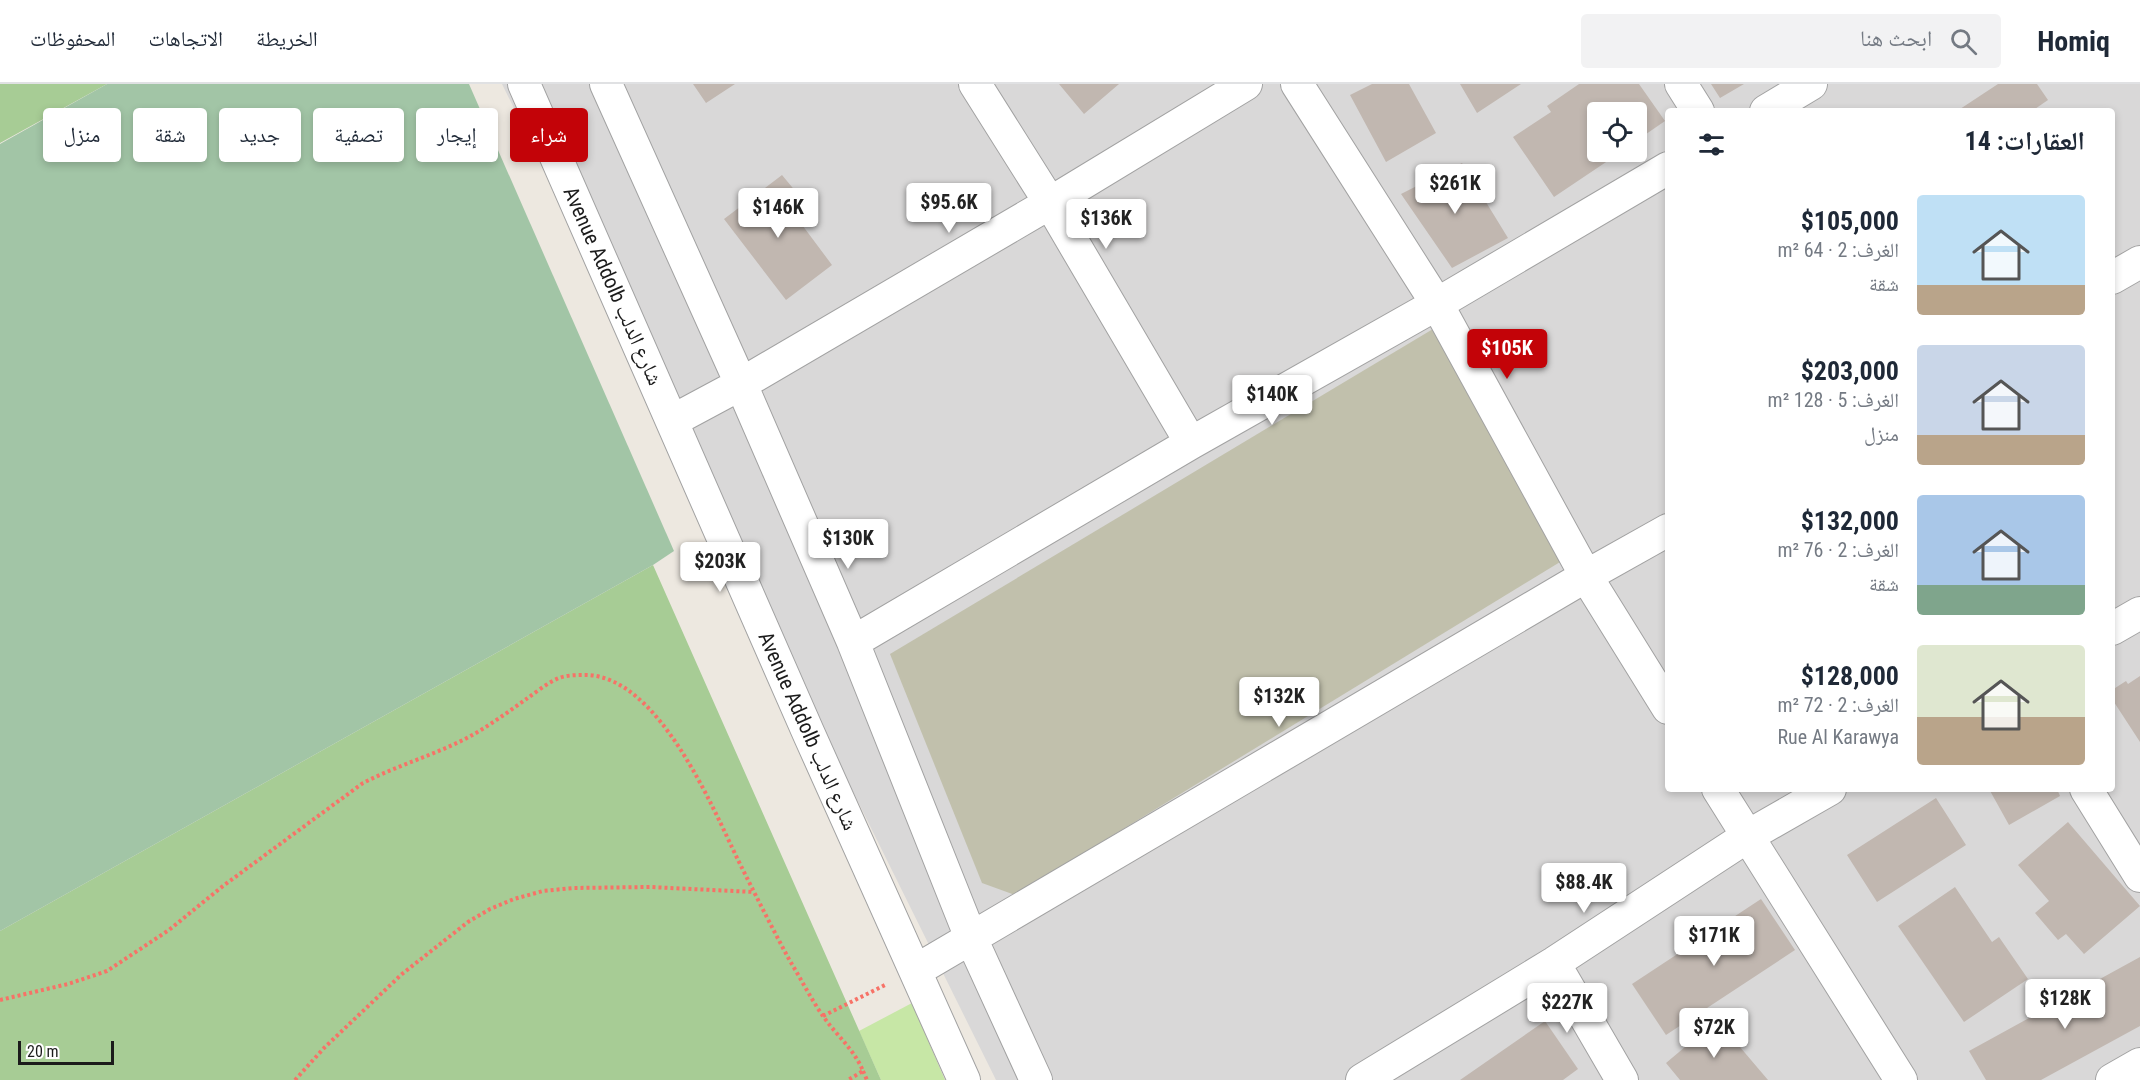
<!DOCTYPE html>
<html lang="ar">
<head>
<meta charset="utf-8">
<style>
  :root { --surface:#fff; --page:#f2f2f3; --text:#1f2937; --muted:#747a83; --line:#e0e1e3; --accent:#c30308 }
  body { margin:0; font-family:"Roboto Condensed","Noto Naskh Arabic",sans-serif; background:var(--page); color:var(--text); direction:rtl; height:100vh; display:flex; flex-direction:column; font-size:22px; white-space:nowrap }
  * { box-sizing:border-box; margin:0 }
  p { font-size:20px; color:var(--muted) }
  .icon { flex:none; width:33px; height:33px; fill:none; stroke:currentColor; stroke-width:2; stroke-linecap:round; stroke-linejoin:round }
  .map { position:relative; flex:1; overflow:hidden; direction:ltr }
  .side { position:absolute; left:1665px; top:24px; width:450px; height:684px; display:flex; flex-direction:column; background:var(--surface); border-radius:6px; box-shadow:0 3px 9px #0003; direction:rtl }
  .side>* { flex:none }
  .top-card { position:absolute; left:18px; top:24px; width:570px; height:54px; direction:rtl; display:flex; gap:12px }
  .controls { position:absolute; left:1587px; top:18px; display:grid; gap:12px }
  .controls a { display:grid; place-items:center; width:60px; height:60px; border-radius:6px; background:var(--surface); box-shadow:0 3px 9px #0003; font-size:30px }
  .scale { position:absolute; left:18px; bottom:15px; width:96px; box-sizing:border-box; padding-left:6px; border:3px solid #1b1b1b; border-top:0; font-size:16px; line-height:21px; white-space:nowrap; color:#1b1b1b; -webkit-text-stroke:4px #fff; paint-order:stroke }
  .price { position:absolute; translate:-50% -51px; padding:0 14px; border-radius:6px; background:#fff; color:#222; font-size:20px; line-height:39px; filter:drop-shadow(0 2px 3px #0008) }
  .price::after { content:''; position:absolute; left:50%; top:36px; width:18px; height:14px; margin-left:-9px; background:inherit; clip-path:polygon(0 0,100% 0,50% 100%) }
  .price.selected { background:var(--accent); color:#fff }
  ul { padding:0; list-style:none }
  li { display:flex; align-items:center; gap:18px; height:150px; padding:0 30px }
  li span { display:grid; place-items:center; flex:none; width:168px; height:120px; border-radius:6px; color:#555 }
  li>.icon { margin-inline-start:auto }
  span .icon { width:72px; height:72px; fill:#fffc; stroke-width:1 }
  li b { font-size:26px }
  h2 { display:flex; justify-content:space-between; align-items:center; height:72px; padding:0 30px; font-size:26px }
  .chip { padding:0 21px; border-radius:6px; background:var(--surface); box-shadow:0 3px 9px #0003; font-size:21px; line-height:54px }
  .chip.selected { background:var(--accent); color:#fff }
  header { display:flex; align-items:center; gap:36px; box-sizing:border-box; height:84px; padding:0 30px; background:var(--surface); border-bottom:2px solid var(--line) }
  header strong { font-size:28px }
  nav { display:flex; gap:33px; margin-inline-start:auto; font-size:21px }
  .search { width:420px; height:54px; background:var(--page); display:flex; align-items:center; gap:15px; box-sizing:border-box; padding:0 21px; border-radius:6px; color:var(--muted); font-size:22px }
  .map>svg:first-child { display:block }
  .residential { fill:#d9d8d8; fill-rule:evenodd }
  .construction { fill:#c1c0ac }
  .grass { fill:#c7e7a6 }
  .forest { fill:#a7cc95 }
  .cemetery { fill:#a2c5a6 }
  .building { fill:#c1b7b0 }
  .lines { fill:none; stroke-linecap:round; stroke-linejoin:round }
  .minor-casing { stroke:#a2a2a2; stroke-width:34 }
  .path { stroke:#f77267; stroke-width:4; stroke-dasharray:3 3; stroke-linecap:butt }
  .minor { stroke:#fff; stroke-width:32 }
  .labels { text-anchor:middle; stroke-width:4.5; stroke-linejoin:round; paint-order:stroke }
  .street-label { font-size:21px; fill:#1b1b1b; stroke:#fff }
</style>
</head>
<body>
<header>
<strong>Homiq</strong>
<div class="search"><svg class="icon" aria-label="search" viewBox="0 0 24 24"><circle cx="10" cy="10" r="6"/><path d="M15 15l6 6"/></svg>ابحث هنا</div>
<nav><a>الخريطة</a><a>الاتجاهات</a><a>المحفوظات</a></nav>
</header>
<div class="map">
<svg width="2140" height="996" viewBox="0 0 2140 996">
  <rect width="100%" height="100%" fill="#ede8e0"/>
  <path class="residential" d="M502 0H2140V996H996ZM1668 27H2112V705H1668ZM1598 28H1636V68H1598Z"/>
  <path class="construction" d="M1438 242 1565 475 1015 811 982 799 890 570Z"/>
  <path class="grass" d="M912 919 945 996H881L859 947Z"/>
  <path class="forest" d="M0 0H107L0 59Z
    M653 481 881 996H0V847Z"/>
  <path class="cemetery" d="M107 0H469L674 467 653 481 0 847V60Z"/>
  <path class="building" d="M693 0H735L706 19Z
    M1059 0H1119L1084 30Z
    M1372 0H1409L1436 49 1386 78 1350 11Z
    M1460 0H1521L1477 29Z
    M1579 0H1639L1665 37 1636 57V28H1598V68H1621L1554 113 1513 53 1551 28 1547 22Z
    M1711 0H1744L1720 14Z
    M1998 0H2037L2048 16 2032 27H1957Z
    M1462 79 1508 154 1452 184 1401 110Z
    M782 91 797 109 785 118 832 181 786 216 724 135Z
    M2140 592V658L2112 615V606L2126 597 2128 600Z
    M1989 705H2057L2060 712 2009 741Z
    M1936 714 1966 761 1877 818 1847 771Z
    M2068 738 2140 822 2084 870 2066 850 2058 856 2035 829 2049 817 2018 781Z
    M1955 803 1992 858 1999 853 2028 895 1964 938 1898 842Z
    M1761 815 1795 866 1666 951 1632 900Z
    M2140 873V942L2041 996H1986L1969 967Z
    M1717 936 1768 996H1680L1666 979Z
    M1545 937 1578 985 1563 996H1460Z"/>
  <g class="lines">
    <g class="minor-casing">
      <path id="minor" d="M524 0 808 648 964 996
        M606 0 741 300 853 558 971 854 1036 996
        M975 0 1050 119 1191 359
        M1297 0 1437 220 1586 492 1668 624
        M1681 0 1698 27
        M1766 27 1811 0
        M2112 194 2140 178
        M672 337 741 300 1050 119 1246 0
        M2112 545 2140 529
        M853 558 1191 359 1437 220 1668 84
        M1718 705 1901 996
        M2086 705 2140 792
        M1554 879 1622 996
        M915 887 1586 492 1668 446
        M1362 996 1554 879 1748 752 1830 705
        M2112 996 2140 980"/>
    </g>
    <path class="path" d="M0 916 68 900 107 887 169 846 223 802 363 699C396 682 431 672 463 656 485 645 505 630 525 616 535 609 547 599 559 594 567 591 577 591 586 591 658 592 712 722 738 776 755 810 772 844 790 877 801 895 811 915 823 932 836 951 854 965 863 987L848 996
      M823 932 887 900
      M863 987 867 996
      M295 996 324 964 402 890 468 838 490 825 514 815 543 807 573 804 650 803 754 808"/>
    <use href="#minor" class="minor"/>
  </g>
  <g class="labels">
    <g class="street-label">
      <text transform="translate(613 202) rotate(66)" y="7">Avenue Addolb شارع الدلب</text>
      <text transform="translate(808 647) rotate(66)" y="7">Avenue Addolb شارع الدلب</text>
    </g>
  </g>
</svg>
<div class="controls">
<a><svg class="icon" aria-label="locate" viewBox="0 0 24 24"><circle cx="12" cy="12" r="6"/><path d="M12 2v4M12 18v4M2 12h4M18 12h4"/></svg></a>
</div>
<div class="scale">20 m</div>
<b class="price" style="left:1455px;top:131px">$261K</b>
<b class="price" style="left:949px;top:150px">$95.6K</b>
<b class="price" style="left:778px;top:155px">$146K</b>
<b class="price" style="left:1106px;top:166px">$136K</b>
<b class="price selected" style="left:1507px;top:296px">$105K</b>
<b class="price" style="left:1272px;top:342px">$140K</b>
<b class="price" style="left:848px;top:486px">$130K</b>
<b class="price" style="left:720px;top:509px">$203K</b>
<b class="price" style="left:1279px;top:644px">$132K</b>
<b class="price" style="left:1584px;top:830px">$88.4K</b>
<b class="price" style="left:1714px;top:883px">$171K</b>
<b class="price" style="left:2065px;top:946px">$128K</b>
<b class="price" style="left:1567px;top:950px">$227K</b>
<b class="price" style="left:1714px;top:975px">$72K</b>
<div class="top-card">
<a class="chip selected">شراء</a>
<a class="chip">إيجار</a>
<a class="chip">تصفية</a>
<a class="chip">جديد</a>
<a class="chip">شقة</a>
<a class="chip">منزل</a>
</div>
<section class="side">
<h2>العقارات: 14<svg class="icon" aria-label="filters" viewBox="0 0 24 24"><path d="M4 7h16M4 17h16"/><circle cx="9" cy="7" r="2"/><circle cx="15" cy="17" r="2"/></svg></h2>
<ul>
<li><span style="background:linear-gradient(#bfe0f5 75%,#b9a48a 0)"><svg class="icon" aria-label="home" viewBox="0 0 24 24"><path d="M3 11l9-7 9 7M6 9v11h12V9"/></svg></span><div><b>$105,000</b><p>الغرف: 2 · 64 m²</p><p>شقة</p></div></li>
<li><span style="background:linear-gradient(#c9d6e8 75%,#b9a48a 0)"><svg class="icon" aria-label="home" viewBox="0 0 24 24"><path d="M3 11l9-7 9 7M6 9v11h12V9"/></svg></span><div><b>$203,000</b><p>الغرف: 5 · 128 m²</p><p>منزل</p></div></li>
<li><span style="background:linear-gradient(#a9c7e8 75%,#7fa58c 0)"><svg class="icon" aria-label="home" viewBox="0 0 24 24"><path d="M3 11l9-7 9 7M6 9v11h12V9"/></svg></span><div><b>$132,000</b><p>الغرف: 2 · 76 m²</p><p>شقة</p></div></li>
<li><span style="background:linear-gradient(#dfe7d0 60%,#b9a48a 0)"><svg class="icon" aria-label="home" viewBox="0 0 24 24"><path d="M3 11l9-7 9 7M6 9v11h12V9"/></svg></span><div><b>$128,000</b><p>الغرف: 2 · 72 m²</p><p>Rue Al Karawya</p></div></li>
</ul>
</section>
</div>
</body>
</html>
